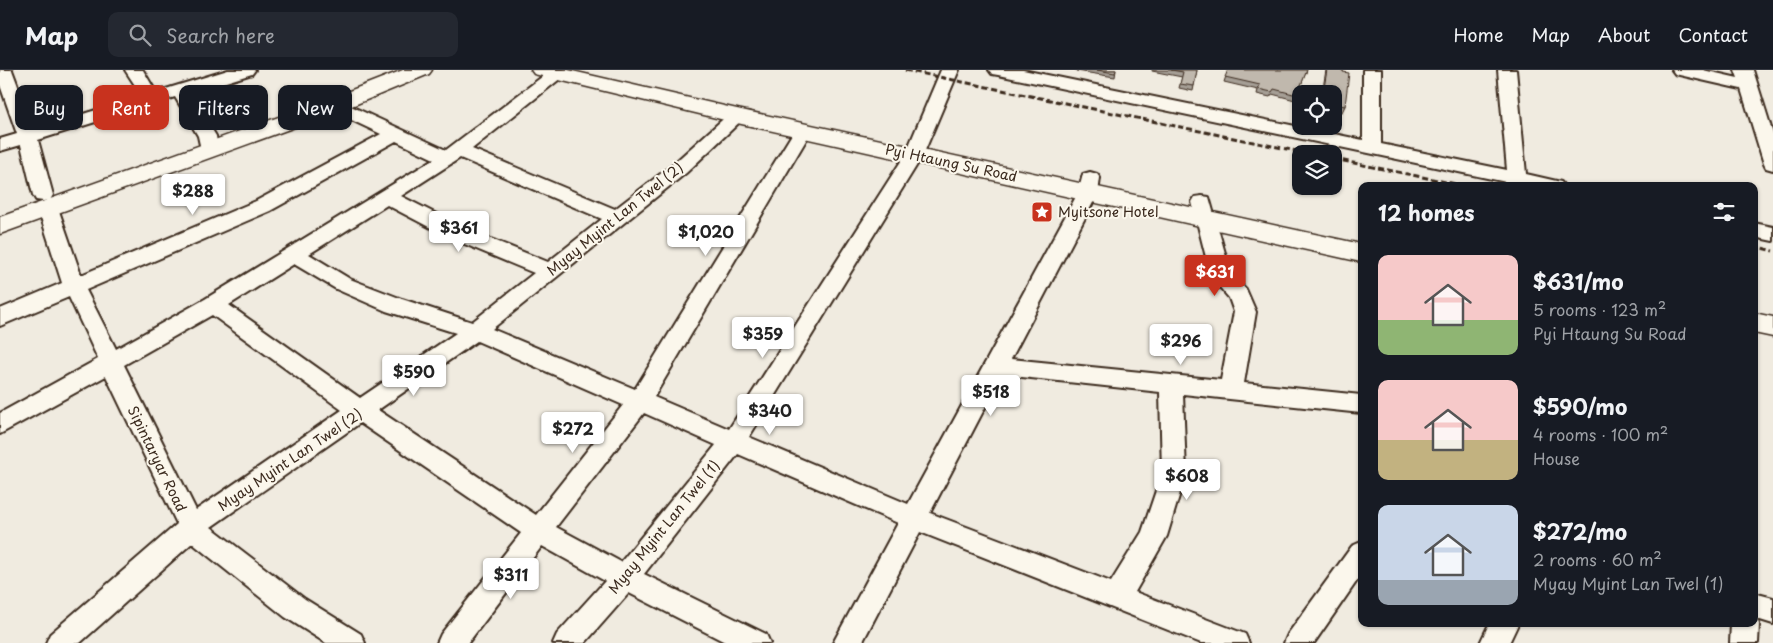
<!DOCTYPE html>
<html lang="en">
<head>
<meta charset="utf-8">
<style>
  :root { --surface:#171b24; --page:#242831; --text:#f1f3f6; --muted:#9ea1a6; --line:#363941; --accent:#c8321e }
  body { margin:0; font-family:"Playpen Sans",sans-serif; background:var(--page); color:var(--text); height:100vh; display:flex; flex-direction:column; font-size:19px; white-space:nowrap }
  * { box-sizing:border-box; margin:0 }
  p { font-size:16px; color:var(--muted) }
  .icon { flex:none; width:28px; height:28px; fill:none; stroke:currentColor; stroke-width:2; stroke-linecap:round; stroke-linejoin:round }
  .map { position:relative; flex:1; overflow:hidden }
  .drawer { position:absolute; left:1358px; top:112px; width:400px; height:445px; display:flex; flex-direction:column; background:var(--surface); border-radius:10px; box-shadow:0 1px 4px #0004 }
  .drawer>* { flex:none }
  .guide { position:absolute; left:15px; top:15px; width:475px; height:45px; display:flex; gap:10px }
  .controls { position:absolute; left:1292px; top:15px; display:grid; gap:10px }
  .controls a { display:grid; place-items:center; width:50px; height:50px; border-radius:10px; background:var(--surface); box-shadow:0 1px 4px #0004; font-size:25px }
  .price { position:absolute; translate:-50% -42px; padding:0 11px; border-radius:5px; background:#fff; color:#222; font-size:16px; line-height:32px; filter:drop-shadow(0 1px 2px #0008) }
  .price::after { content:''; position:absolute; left:50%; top:30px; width:15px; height:11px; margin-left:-8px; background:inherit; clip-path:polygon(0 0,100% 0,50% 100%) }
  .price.on { background:var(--accent); color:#fff }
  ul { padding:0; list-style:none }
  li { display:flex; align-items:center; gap:15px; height:125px; padding:0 20px }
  li span { display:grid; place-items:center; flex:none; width:140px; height:100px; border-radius:10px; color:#555 }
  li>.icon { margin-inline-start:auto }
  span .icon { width:60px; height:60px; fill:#fffc; stroke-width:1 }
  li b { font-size:21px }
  h2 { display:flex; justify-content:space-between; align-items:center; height:60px; padding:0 20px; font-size:21px }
  .tag { padding:0 18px; border-radius:10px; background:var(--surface); box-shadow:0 1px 4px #0004; font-size:18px; line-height:45px }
  .tag.on { background:var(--accent); color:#fff }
  header { display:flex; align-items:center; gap:30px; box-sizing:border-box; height:70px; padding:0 25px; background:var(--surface); border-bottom:1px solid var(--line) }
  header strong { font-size:24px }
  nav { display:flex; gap:28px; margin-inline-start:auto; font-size:18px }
  .search { width:350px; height:45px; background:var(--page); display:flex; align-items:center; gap:12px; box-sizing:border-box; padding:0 18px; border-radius:10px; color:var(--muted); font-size:19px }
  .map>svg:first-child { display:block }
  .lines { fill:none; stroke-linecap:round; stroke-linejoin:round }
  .minor-casing { stroke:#3b2a1e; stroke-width:4 }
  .highway-casing { stroke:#3b2a1e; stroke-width:3 }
  .minor { fill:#fbf7ec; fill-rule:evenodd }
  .highway { fill:#fbf7ec; fill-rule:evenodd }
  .rail { stroke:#3b2a1e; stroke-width:3; stroke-dasharray:6 3; stroke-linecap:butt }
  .wall { fill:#a59e95; stroke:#3b2a1e }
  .building { fill:#c0b8ad; stroke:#3b2a1e }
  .labels { text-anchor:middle; stroke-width:4; stroke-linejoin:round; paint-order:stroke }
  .street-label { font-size:14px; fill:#3b2a1e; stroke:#fbf7ec }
  .poi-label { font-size:14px; fill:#3b2a1e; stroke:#fbf7ec; text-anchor:start }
</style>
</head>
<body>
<header>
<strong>Map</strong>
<div class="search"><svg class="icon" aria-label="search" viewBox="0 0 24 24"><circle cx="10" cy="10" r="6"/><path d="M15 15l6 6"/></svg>Search here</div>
<nav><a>Home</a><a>Map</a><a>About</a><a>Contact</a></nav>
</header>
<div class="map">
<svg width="1773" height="573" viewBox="0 0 1773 573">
  <rect width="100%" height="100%" fill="#f0ebe0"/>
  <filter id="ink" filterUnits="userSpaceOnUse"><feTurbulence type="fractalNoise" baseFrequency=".02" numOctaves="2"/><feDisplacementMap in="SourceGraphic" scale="10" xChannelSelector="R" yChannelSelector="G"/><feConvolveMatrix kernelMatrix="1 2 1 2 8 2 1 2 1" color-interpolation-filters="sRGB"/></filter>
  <g filter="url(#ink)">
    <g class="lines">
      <g class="minor-casing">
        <path id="minor" d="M0 0H12L34 59 142 26 125 0H143L156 22 228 0H255L252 4 190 23 216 66 218 80 216 84H202L198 66 175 27 38 70 53 125 50 130 43 131 36 130 33 125 21 75 0 81V69L17 64 0 15Z
          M551 0H563L566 4 472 79 615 139 672 95 731 42H743L746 46 686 103 492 259 635 319 797 56H809L812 60 654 327 729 359 905 85 941 0H959L923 85 749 367 908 434 1078 123 1083 104 1090 102 1097 104 1100 108 1098 123 1011 289 1221 310 1234 242 1229 228 1211 207 1192 132 1195 127 1202 126 1209 127 1231 204 1246 219 1256 242 1244 313 1361 325V343L1183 324 1186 403 1167 466 1135 522 1245 564 1249 573H1201L920 462 862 573H833L898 453 738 384 644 504 766 564 770 573H727L629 523 585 573H553L557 564 605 511 542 476 468 573H437L441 564 521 463 360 353 211 457 305 529 361 564 365 573H326L285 547 192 473 80 573H46L50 564 177 454 106 306 0 364V343L98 289 69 227 0 256V239L62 213 38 138 41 133 48 131 55 133 58 138 81 205 256 131 381 64 328 39 313 24 316 20H328L340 31 446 80ZM396 71 434 89 205 229 116 279 86 220 270 141ZM460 88 602 149 548 192 464 158 401 126ZM387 135 450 168 534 203 472 252 402 229 350 209 309 184ZM294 194 336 219 386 241 456 263 360 328 229 235ZM212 245 342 340 196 440 124 295ZM477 271 623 335 536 445 378 340ZM1002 305 1160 322 1162 403 1142 462 1111 512 930 443ZM644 343 716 375 621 492 556 457Z
          M989 0H1023L1363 70V0H1381V74L1507 100 1498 0H1516L1526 104 1561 112 1564 116H1525L998 5 992 4Z
          M1672 0H1703L1738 8 1735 0H1753L1773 64V100L1766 98 1764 94 1741 19 1675 4Z
          M1754 153 1773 157V171L1754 167Z
          M1361 472V505L1314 573H1284L1288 564 1352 476Z
          M1754 523 1773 528V554L1757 549 1759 554 1758 573H1730L1731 554H1754Z
          M1489 554H1518L1509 573H1480Z"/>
      </g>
      <g class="highway-casing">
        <path id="highway" d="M403 0H432L429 4 342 40 0 164V147L326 30Z
          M531 0H568L737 39 1361 174V192L737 53 534 4Z
          M1754 243 1773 247V267L1754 263Z"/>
      </g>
      <use href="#minor" class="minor"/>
      <use href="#highway" class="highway"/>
      <path class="rail" d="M905 0 1311 84
        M1334 89 1466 116
        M1754 176 1773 181"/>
    </g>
    <path class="wall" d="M1076 0H1116L1115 7 1076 1Z
      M1152 0H1197L1193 21 1179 18 1182 7 1152 1Z
      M1228 0H1307L1295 30 1272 24 1270 27 1257 24 1258 20 1224 12Z
      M1326 0H1343V2L1345 36 1342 42 1334 40V24H1322Z"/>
    <path class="building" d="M1097 0H1116L1115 3Z
      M1171 0H1197L1194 16 1180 14 1183 2Z
      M1228 0H1307L1297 25 1274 19 1272 22 1258 19 1260 15 1225 7Z
      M1327 0H1343V2L1349 3 1345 36 1334 34V24H1323Z"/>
  </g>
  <defs>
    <g id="sight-square" transform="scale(1.125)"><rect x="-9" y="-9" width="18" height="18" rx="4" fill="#c8321e" stroke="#fbf7ec"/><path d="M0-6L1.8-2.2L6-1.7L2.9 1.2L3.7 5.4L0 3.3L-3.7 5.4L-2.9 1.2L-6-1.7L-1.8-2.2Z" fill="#fff"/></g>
  </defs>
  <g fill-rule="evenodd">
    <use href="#sight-square" x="1042" y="142"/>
  </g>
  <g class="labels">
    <g class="street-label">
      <text transform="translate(951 93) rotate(12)" y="5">Pyi Htaung Su Road</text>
      <text transform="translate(615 149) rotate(-39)" y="5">Myay Myint Lan Twel (2)</text>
      <text transform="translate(157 389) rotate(64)" y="5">Sipintaryar Road</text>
      <text transform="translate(290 390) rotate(-34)" y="5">Myay Myint Lan Twel (2)</text>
      <text transform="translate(664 457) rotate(-51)" y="5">Myay Myint Lan Twel (1)</text>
    </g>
    <g class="poi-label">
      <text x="1058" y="147">Myitsone Hotel</text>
    </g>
  </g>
</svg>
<div class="controls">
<a><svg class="icon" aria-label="locate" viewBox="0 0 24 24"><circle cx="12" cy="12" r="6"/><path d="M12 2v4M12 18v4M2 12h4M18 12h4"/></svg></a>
<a><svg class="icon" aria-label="layers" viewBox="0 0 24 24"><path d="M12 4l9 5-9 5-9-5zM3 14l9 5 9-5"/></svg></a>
</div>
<b class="price" style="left:193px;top:146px">$288</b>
<b class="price" style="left:459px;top:183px">$361</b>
<b class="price" style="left:706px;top:187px">$1,020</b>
<b class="price on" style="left:1215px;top:227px">$631</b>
<b class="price" style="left:763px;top:289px">$359</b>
<b class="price" style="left:1181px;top:296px">$296</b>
<b class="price" style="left:414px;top:327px">$590</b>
<b class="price" style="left:991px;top:347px">$518</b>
<b class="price" style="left:770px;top:366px">$340</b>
<b class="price" style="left:573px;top:384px">$272</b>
<b class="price" style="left:1187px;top:431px">$608</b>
<b class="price" style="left:511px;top:530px">$311</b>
<div class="guide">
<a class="tag">Buy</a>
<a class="tag on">Rent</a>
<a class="tag">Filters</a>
<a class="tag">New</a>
</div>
<section class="drawer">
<h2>12 homes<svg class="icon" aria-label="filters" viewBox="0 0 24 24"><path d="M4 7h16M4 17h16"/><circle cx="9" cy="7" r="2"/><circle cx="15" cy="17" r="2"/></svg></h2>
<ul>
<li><span style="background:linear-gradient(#f6c9c9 65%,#8fb573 0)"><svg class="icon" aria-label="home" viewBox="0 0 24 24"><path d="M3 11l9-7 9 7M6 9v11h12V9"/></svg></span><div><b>$631/mo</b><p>5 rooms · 123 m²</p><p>Pyi Htaung Su Road</p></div></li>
<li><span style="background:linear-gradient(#f6c9c9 60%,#c2b280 0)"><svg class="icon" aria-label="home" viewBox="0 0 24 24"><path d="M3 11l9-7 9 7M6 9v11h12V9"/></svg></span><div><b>$590/mo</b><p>4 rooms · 100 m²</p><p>House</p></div></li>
<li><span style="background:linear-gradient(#c9d6e8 75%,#9aa5b1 0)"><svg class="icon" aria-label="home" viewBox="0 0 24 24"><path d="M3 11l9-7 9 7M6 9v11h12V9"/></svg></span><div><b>$272/mo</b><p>2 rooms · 60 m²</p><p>Myay Myint Lan Twel (1)</p></div></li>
</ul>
</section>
</div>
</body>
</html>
